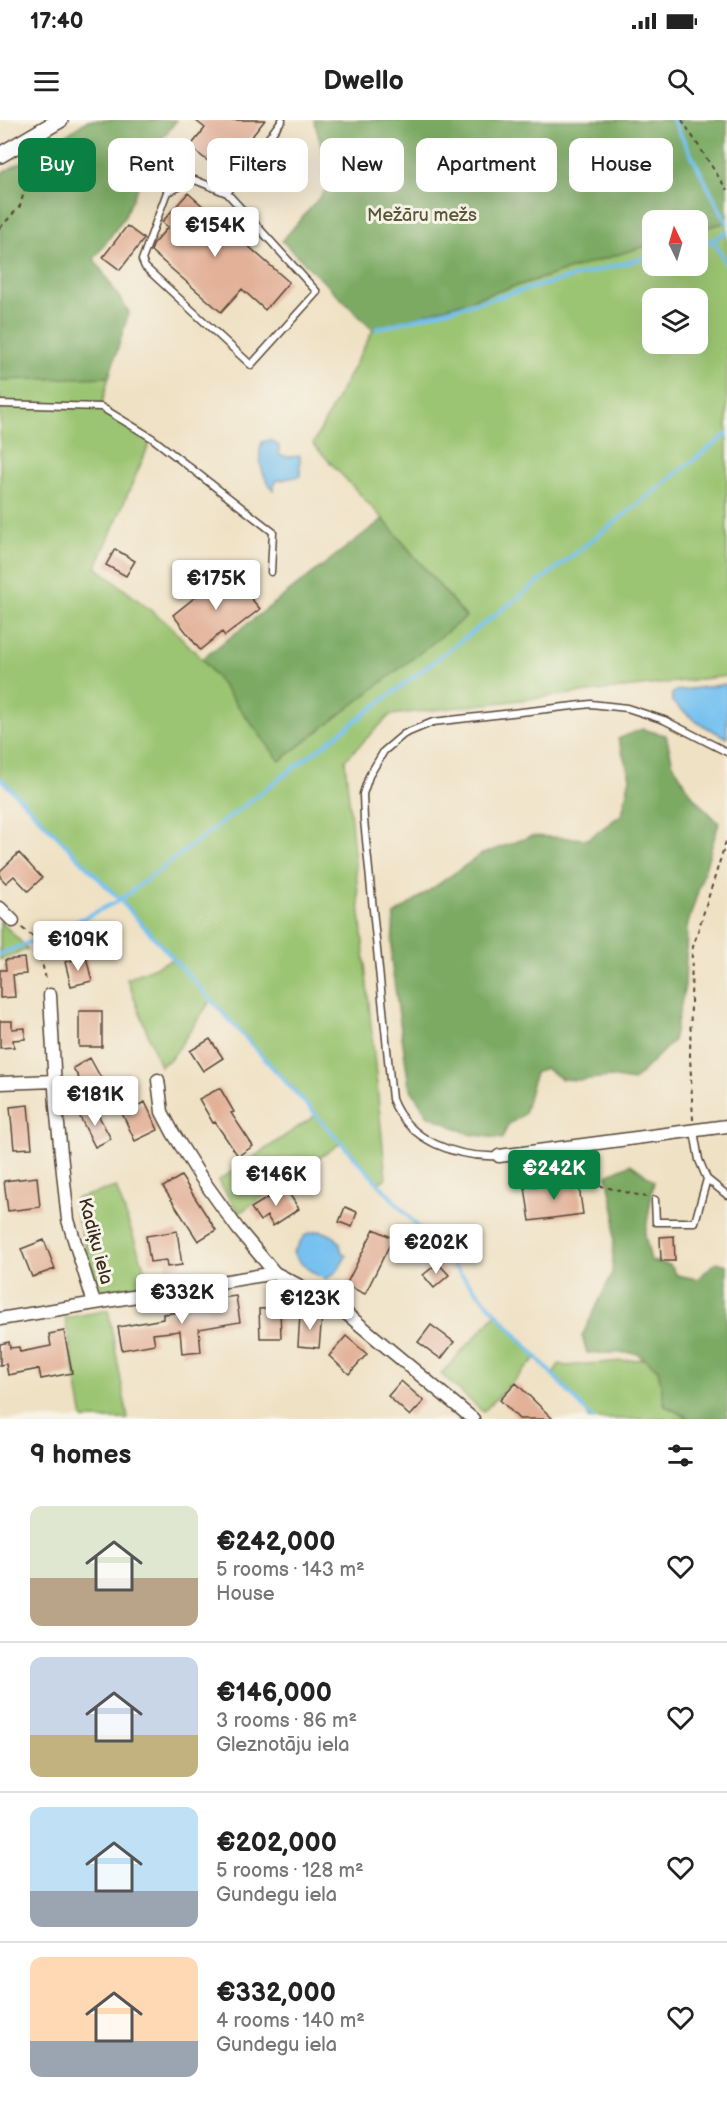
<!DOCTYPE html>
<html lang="en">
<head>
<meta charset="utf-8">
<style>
  :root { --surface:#fff; --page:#f6f6f6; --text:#222; --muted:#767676; --line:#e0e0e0; --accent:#0b8043 }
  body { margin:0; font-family:"Balsamiq Sans",sans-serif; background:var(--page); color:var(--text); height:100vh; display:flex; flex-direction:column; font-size:22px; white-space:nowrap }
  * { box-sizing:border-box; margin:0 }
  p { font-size:20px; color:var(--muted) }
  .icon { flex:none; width:33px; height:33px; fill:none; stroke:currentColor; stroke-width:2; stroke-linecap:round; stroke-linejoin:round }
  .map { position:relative; height:1299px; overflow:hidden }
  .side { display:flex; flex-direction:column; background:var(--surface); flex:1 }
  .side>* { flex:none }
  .top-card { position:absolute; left:18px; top:18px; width:692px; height:54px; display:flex; gap:12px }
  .needle { width:39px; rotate:355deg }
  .buttons { position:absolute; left:642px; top:90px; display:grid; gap:12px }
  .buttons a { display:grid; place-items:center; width:66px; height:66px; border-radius:12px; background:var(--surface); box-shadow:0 6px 24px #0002; font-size:30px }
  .price { position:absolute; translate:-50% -51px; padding:0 14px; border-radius:6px; background:#fff; color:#222; font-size:20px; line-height:39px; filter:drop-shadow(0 2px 3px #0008) }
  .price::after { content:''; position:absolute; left:50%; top:36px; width:18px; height:14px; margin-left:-9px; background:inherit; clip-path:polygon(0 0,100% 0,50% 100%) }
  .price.current { background:var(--accent); color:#fff }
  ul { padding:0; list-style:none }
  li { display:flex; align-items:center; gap:18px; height:150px; padding:0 30px }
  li+li { border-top:2px solid var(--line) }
  li span { display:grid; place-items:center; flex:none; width:168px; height:120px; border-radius:12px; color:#555 }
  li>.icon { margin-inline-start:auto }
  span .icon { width:72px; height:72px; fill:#fffc; stroke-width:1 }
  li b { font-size:26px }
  h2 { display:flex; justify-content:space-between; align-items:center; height:72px; padding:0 30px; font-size:26px }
  .tag { padding:0 21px; border-radius:12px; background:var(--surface); box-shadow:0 6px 24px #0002; font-size:21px; line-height:54px }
  .tag.current { background:var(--accent); color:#fff }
  .status { display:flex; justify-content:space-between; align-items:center; height:42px; padding:0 30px; background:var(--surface); direction:ltr }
  .status svg { height:16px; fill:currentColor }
  header { display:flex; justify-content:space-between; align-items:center; height:78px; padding:0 30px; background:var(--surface); font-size:27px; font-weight:600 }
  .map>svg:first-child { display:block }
  .green { fill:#9bc572; stroke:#6b7848; stroke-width:1.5; fill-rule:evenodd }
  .forest { fill:#7caa64; stroke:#5c6a41; stroke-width:1.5 }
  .water { fill:#76c1f0; stroke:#587687; stroke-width:1.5 }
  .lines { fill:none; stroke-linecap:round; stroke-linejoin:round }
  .stream { stroke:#76c1f0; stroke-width:4 }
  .building { fill:#e3b198 }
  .service-casing { stroke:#564537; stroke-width:9 }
  .minor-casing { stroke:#564537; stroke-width:15 }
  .tertiary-casing { stroke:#564537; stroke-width:18 }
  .path { stroke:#564537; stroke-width:2; stroke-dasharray:4.5 4.5; stroke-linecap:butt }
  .service { stroke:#fff; stroke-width:6 }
  .minor { stroke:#fff; stroke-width:12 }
  .tertiary { stroke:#fff; stroke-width:15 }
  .labels { text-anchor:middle; stroke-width:6; stroke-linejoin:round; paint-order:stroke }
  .park-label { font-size:18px; fill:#585837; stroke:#f7f3e8 }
  .street-label { font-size:18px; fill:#3b2a1e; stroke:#f7f3e8 }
</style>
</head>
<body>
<div class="status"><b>17:40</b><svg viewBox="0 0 49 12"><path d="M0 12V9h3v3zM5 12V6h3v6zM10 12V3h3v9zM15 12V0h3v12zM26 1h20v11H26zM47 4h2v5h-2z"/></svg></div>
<header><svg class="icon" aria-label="menu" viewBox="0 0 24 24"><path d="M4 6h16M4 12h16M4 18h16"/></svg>Dwello<svg class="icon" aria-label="search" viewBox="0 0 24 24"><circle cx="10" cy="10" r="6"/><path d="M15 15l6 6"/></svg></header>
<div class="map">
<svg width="727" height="1299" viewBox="0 0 727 1299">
  <rect width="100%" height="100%" fill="#f7f3e8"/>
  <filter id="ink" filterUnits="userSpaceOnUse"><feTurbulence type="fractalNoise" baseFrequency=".0167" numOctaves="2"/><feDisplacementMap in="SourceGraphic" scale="12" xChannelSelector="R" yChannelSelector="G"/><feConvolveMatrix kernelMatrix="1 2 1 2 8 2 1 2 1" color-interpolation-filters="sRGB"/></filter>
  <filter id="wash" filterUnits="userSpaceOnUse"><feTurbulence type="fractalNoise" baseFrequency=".008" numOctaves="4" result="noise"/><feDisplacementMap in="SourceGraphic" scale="24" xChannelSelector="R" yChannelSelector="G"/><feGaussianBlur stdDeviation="1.35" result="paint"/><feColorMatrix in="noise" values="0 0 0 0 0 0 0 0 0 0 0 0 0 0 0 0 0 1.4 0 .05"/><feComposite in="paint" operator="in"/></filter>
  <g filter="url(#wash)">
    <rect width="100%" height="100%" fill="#efe1c4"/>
    <path class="green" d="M727 102V556L390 595 345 640 386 1058 378 1063 341 1023 239 1093 218 1061 316 995 211 880 171 939 160 946 127 859 174 839 120 780 0 658V260L109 257 101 287 152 318 96 447 168 504 202 539 280 641 466 497 383 399 313 324 373 210 652 124V146H698V110ZM652 178H698V224H652Z
      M0 801 28 829 0 840Z
      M116 1067 149 1162 103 1172 96 1165 77 1096 75 1079Z
      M108 1190 128 1299H83L65 1198Z
      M497 1193 537 1237 483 1292 441 1254Z
      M644 1239 658 1249 665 1286 691 1299H588V1293L553 1255 559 1244 566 1246Z"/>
    <path class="forest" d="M88 0H177L157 25 125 96 94 139 129 192 109 257 0 260V54L46 29Z
      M314 0H727V102L698 110V100H652V124L373 210 282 121 332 63Z
      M383 399 466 497 280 641 202 539Z
      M642 609 666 615 673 644 694 678 719 703 687 807 685 866 673 921 633 961 610 957 579 960 562 959 545 948 535 953 524 994 508 1005 502 1019 469 1014 427 995 409 966 391 840 394 795 482 734 532 716 588 719 622 694 630 657 618 619Z
      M631 1044 654 1061 645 1115 651 1141 670 1145 677 1155 697 1159 717 1142 727 1145V1299H691L665 1286 658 1249 636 1233H587L582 1216 612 1154 615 1095 607 1055Z"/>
    <path class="water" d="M271 320 279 326V335L289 337 300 336V356L276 361 273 370C263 357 256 339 262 322Z
      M727 564V618L697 602 672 582V574L676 571Z
      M321 1111C332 1115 341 1118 341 1131L346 1136 338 1150 327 1159C315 1156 298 1143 293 1132 305 1120 298 1113 321 1111Z"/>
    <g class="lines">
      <path class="stream" d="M673 0 727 103
        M713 120 727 112
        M698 124 713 120 727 145
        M376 209 652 136
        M0 658 120 780 593 1299
        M41 819 120 780 549 454 727 314
        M0 834 30 822"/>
    </g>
    <g id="blocks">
      <path class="building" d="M195 0H265L223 53 190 27 205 8Z
        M188 73 289 162 265 190 242 169 221 192 151 131 154 123 168 107 162 102Z
        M127 106 144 119 120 150 103 137Z
        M115 429 135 441 126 456 106 445Z
        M228 451 260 489 225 516 222 512 200 530 173 495Z
        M19 733 42 758 28 771 14 756 6 763 0 757V751Z
        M86 837 92 861 71 866 65 842Z
        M24 838 26 854 13 855 15 877 0 878V850H6L5 840Z
        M79 891H102V927H79Z
        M0 901H12V909L25 908V919L13 920 14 927 0 928Z
        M210 919 223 938 203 951 190 931Z
        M90 938 106 967 90 977 73 948Z
        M220 968 234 992 231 993 253 1026 238 1036 215 1002 213 1003 199 979Z
        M145 982 158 1010 135 1021 122 993Z
        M28 985 32 1028 14 1029 10 987Z
        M94 987 111 1019 95 1027 79 995Z
        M181 1056 216 1110 198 1121 163 1067Z
        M37 1057 40 1087 8 1091 4 1061Z
        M578 1060 583 1094 530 1101 525 1067 552 1065Z
        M285 1067 299 1089 273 1106 267 1096 260 1101 251 1088Z
        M345 1087 357 1092 352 1107 339 1102Z
        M374 1109 393 1118 365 1174 346 1165Z
        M177 1111 182 1145 167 1147 166 1140 150 1142 146 1116Z
        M674 1116 675 1141H661L660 1117Z
        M44 1120 55 1149 32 1157 21 1129Z
        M438 1143 449 1155 434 1168 423 1155Z
        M236 1176 240 1202 199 1209 201 1232 182 1234 180 1211 153 1214 155 1224 122 1230 118 1207 163 1199V1194L208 1189 206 1180Z
        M280 1188 281 1218H260L259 1189Z
        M300 1194 322 1196 319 1228 298 1226Z
        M431 1205 454 1222 441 1239 418 1222Z
        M64 1211 72 1253 41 1259 39 1249 8 1255 6 1244 0 1245V1224L9 1222 10 1228 19 1227 20 1232 51 1226 49 1214Z
        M346 1216 367 1234 349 1254 329 1236Z
        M401 1261 424 1281 410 1296 388 1276Z
        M516 1263 553 1299H519L500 1280Z"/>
    </g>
  </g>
  <g filter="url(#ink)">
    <use href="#blocks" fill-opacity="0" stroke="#564537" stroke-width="1.5"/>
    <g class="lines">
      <g class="service-casing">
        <path id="service" d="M195 60 227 73 317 172 251 245 145 147 142 140 167 72Z
          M227 73 282 0
          M0 284 101 287 152 318 273 412 271 452
          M694 1011 699 1040 707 1059 727 1075
          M547 1030 552 1060
          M499 1036C456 1038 408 1021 392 979L364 700 363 674 369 656 384 631 404 614 433 602 591 584 627 588 664 600 727 632
          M655 1080 656 1102H695L707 1059"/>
      </g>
      <g class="minor-casing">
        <path id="minor" d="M0 788 13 801
          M50 875 56 986 68 1100 94 1183
          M158 960 162 992 173 1013 200 1056 238 1109 275 1153
          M0 963 55 961
          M499 1036 727 1006
          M0 1199 275 1153 336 1185 473 1299"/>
      </g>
      <g class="tertiary-casing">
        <path id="tertiary" d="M0 35 60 0"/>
      </g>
      <path class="path" d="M682 0 727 70
        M0 108 20 86 30 51 21 36
        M22 808 36 819 47 863
        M693 1000 690 936 692 830 727 718
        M560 1055H583L585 1062 646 1077"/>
      <use href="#service" class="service"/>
      <use href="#minor" class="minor"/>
      <use href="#tertiary" class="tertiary"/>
    </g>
  </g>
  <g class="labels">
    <g class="park-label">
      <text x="422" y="101">Mežāru mežs</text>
    </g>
    <g class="street-label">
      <text transform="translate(96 1121) rotate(75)" y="6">Kadiķu iela</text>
    </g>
  </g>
</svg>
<div class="buttons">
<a><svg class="needle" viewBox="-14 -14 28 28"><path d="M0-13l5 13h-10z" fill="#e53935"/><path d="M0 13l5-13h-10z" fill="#767676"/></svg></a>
<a><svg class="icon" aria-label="layers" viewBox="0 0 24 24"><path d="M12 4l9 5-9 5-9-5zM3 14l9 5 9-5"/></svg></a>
</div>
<b class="price" style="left:215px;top:138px">€154K</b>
<b class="price" style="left:216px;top:491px">€175K</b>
<b class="price" style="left:78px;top:852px">€109K</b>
<b class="price" style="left:95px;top:1007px">€181K</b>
<b class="price current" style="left:554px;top:1081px">€242K</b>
<b class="price" style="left:276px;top:1087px">€146K</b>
<b class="price" style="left:436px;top:1155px">€202K</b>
<b class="price" style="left:182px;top:1205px">€332K</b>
<b class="price" style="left:310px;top:1211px">€123K</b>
<div class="top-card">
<a class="tag current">Buy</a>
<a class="tag">Rent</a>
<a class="tag">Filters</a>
<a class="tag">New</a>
<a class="tag">Apartment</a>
<a class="tag">House</a>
</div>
</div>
<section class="side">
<h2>9 homes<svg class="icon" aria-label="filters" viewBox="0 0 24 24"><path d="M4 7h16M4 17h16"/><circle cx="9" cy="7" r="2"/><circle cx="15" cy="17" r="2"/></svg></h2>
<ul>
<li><span style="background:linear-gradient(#dfe7d0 60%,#b9a48a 0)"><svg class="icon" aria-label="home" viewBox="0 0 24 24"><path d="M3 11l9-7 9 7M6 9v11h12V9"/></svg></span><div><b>€242,000</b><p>5 rooms · 143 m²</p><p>House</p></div><svg class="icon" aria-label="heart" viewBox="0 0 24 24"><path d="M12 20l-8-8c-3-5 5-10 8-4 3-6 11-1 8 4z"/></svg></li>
<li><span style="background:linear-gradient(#c9d6e8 65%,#c2b280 0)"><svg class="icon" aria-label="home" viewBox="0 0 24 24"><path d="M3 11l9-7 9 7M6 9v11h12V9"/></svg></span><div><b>€146,000</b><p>3 rooms · 86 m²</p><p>Gleznotāju iela</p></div><svg class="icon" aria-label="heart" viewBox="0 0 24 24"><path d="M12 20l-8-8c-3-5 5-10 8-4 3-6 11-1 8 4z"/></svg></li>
<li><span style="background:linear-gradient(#bfe0f5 70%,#9aa5b1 0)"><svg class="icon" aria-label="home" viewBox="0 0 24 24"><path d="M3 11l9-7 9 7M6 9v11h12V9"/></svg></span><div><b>€202,000</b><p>5 rooms · 128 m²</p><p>Gundegu iela</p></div><svg class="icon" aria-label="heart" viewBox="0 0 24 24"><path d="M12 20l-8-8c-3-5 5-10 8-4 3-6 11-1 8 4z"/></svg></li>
<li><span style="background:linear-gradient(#ffd9b3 70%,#9aa5b1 0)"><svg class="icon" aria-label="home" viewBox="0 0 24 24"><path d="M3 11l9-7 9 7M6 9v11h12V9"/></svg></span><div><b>€332,000</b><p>4 rooms · 140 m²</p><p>Gundegu iela</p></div><svg class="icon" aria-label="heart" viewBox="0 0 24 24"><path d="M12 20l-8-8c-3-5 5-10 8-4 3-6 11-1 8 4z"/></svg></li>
</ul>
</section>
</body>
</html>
